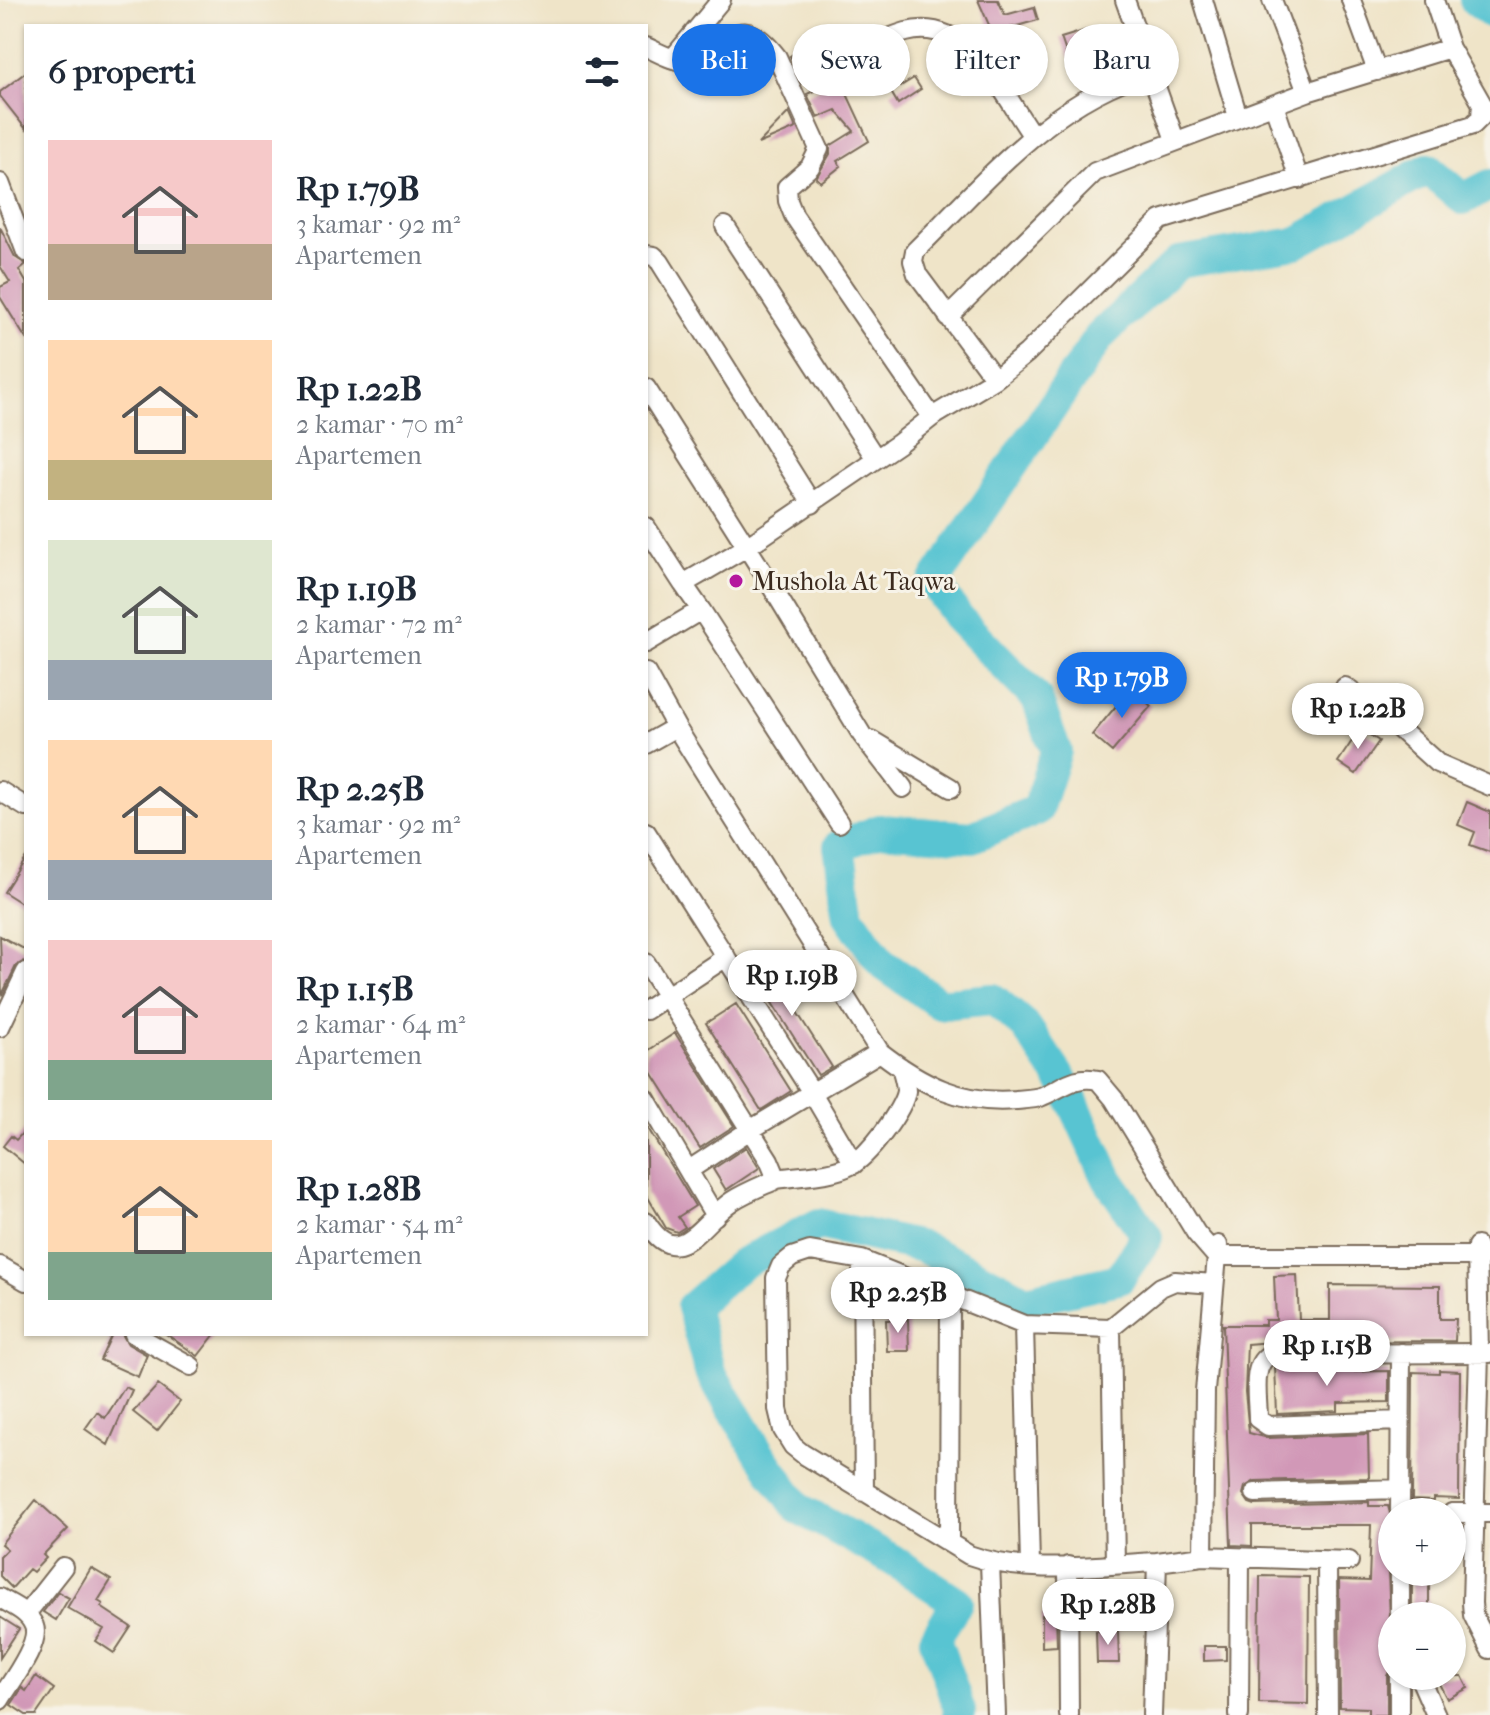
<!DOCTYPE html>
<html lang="id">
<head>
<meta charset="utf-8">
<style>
  :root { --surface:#fff; --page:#f2f2f3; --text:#1f2937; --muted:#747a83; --accent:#1a73e8 }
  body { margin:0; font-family:"IM FELL French Canon",serif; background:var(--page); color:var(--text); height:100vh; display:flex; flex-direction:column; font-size:30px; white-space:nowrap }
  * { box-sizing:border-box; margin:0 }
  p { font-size:26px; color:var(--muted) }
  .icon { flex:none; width:44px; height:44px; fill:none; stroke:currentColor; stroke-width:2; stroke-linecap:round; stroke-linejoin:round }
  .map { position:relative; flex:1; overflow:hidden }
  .details { position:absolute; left:24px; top:24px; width:624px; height:1312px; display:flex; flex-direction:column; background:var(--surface); border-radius:0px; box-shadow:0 2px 6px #0004 }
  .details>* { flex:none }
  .banner { position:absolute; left:672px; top:24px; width:698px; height:72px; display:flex; gap:16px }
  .tools { position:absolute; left:1378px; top:1498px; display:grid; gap:16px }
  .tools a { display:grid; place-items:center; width:88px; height:88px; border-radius:50%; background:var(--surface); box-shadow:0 2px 6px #0004; font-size:40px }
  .price { position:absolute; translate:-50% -68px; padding:0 18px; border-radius:28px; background:#fff; color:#222; font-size:26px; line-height:52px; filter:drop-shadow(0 2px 4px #0008) }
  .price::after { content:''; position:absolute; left:50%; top:48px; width:24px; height:18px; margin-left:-12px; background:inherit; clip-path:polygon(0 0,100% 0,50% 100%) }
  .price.selected { background:var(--accent); color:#fff }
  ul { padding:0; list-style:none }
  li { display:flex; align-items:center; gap:24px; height:200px; padding:0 24px }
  li span { display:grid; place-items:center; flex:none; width:224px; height:160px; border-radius:0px; color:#555 }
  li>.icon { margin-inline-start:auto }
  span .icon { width:96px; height:96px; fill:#fffc; stroke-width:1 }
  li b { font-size:34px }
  h2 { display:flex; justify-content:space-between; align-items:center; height:96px; padding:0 24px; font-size:34px }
  .tag { padding:0 28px; border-radius:36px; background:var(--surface); box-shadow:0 2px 6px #0004; font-size:28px; line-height:72px }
  .tag.selected { background:var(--accent); color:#fff }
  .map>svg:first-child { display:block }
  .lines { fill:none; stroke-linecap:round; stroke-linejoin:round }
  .river { stroke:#59c4d2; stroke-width:32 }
  .building { fill:#d198b7 }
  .minor-casing { stroke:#7a6b5a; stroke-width:22 }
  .minor { stroke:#fff; stroke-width:18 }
  .poi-dot { fill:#b5179e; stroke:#f7f3e8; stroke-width:3 }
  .labels { text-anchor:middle; stroke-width:6; stroke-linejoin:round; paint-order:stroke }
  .poi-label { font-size:26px; fill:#3b2a1e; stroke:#f7f3e8; text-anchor:start }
</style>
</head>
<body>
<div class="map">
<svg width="1490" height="1715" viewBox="0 0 1490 1715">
  <rect width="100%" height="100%" fill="#f7f3e8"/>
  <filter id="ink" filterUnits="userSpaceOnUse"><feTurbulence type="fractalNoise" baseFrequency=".0125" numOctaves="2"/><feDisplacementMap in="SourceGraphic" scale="16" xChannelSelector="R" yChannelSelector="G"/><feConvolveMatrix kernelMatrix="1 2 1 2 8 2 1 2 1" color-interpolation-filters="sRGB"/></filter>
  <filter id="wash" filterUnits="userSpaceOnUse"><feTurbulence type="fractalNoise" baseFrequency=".006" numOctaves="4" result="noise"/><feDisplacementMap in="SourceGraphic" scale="32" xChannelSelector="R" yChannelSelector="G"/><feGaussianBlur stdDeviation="1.8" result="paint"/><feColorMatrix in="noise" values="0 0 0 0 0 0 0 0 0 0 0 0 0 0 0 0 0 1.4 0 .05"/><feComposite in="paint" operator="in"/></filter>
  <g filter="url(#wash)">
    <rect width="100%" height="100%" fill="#efe4c8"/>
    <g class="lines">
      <path class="river" d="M1475 0 1490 12
        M958 1715 960 1711 935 1639 957 1602 891 1559 798 1508 760 1454 710 1372 692 1307 741 1264 819 1224 922 1247 1026 1300 1119 1279 1147 1237 1108 1179 1065 1085 1026 1027 993 999 940 1004 881 963 849 916 839 846 880 830 972 837 1037 810 1056 751 1037 699 959 619 934 582 1100 336 1178 262 1296 243 1428 169 1463 199 1490 185"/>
    </g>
    <g id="blocks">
      <path class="building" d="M978 0H998L1005 15 1034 7 1038 20 1010 28 1016 42 1000 50Z
        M1090 29 1097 49 1068 58 1061 38Z
        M810 42 820 55 799 70 790 56Z
        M26 72V129L0 96V92Z
        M914 78 921 89 898 104 891 92Z
        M840 79 869 141 837 161 841 166 821 182 816 178 830 154V146L854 131 836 110 818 118 807 94Z
        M789 112 796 128 758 144Z
        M0 227 15 257 26 264 19 270 26 282V339L0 297V287L10 282 0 266Z
        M1131 688 1151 706 1112 752 1092 735Z
        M1360 729 1379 741 1356 774 1338 762Z
        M1467 802 1490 812V852L1470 845 1475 832 1458 825Z
        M26 857V906L4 892Z
        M0 936 26 950V960L16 966 2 995Z
        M765 962 832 1067 818 1075 751 970Z
        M736 1004 791 1091 761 1110 706 1023Z
        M675 1033 734 1126 700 1148 646 1063V1052Z
        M646 1125 695 1206 678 1217 685 1227 677 1232 666 1228 646 1194Z
        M26 1129V1165L3 1146 11 1136 16 1140Z
        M746 1147 759 1168 726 1190 713 1169Z
        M1297 1275 1299 1320H1330V1285L1440 1286V1319H1456L1455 1341 1271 1342 1247 1344 1245 1392 1249 1433 1268 1438 1368 1434 1369 1478 1255 1481 1245 1487 1243 1494 1249 1503 1255 1505 1369 1502V1506H1388L1392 1521V1563L1388 1572 1392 1666 1387 1676V1715H1368V1708L1340 1707 1339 1580 1369 1581 1371 1525H1252V1546L1231 1545 1223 1325H1265V1320H1276L1274 1276Z
        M908 1319 909 1351H887L886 1320Z
        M112 1334H122L128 1344 147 1355 138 1377 100 1360Z
        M166 1334H215L198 1356Z
        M1275 1366H1338V1372L1389 1371V1402L1338 1403V1411L1277 1414Z
        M1439 1370 1460 1371 1459 1499 1434 1498V1501L1412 1500 1413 1372 1439 1373Z
        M158 1385 180 1402 157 1431 133 1412Z
        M125 1387 132 1390 108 1445 85 1429 97 1412 105 1418Z
        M36 1500 68 1529 43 1555 46 1558 33 1572 29 1569 12 1588 0 1576V1556L7 1549 1 1544Z
        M91 1568 111 1580 98 1601 103 1604 101 1607 131 1627 114 1653 96 1641 104 1629 67 1608Z
        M1412 1572H1429V1609H1412Z
        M1260 1576 1309 1577 1308 1704 1259 1703Z
        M58 1592 69 1598 56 1620 43 1612Z
        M1042 1615H1056L1057 1646 1042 1647Z
        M0 1617 19 1629 0 1658Z
        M1096 1631H1118L1119 1663H1097Z
        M1204 1646H1226V1660L1204 1661Z
        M36 1676 54 1689 36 1715H26L11 1705 22 1688 26 1691Z
        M1435 1676H1462L1468 1688 1447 1699Z"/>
    </g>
  </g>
  <g filter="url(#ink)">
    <use href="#blocks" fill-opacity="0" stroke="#7a6b5a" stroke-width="2"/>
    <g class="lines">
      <g class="minor-casing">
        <path id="minor" d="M1125 0 1175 140
          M1203 0 1238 117
          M1272 0 1307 92
          M1351 0 1377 71
          M646 47C658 52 674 62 687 61 727 56 735 2 777 57L819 149 810 167 787 187 788 201 794 216 932 417
          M673 58 721 0
          M821 70C847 58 878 40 906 32 968 15 1004 95 1032 135
          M1274 105 1299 179
          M0 183 26 252
          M725 226 876 459
          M646 255 654 256 660 262 812 504
          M948 317 1095 172 1307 92 1450 48
          M995 379 917 274 913 261 915 251C988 179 1050 101 1151 71
          M646 388 764 574 862 735 903 788
          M646 527 683 584
          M701 610 839 823
          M646 643 701 610 683 584 745 548 898 444 932 417 995 379 1027 353 1161 220 1473 125 1481 117 1482 104 1450 48 1434 0
          M646 673 676 727
          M1345 687 1394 724 1437 763 1490 786
          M871 740 951 788
          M646 744 676 727 880 1052C921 1084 962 1105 1016 1100 1024 1099 1033 1099 1040 1097 1061 1089 1075 1074 1098 1080L1114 1099 1196 1233 1216 1256H1490
          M0 791 26 807
          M646 832 811 1091 854 1164
          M646 963 750 1130 880 1052
          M646 1010 726 957
          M0 1027 26 972
          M646 1099 715 1216
          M777 1179C800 1175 830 1176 851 1165 867 1158 904 1109 906 1091 906 1083 903 1074 901 1067
          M646 1222C679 1274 700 1222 732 1201 746 1192 762 1186 777 1179L769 1160 750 1130 689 1170
          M1218 1245 1205 1391 1203 1556 1349 1561
          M1477 1246 1479 1353 1472 1603 1473 1615 1490 1649
          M862 1260 864 1492
          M0 1266 26 1281
          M1024 1325 1030 1565
          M1111 1328 1115 1564
          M134 1334 191 1366
          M1399 1421 1268 1426 1258 1419C1258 1398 1250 1363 1271 1354L1490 1353
          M1255 1493 1401 1489
          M1400 1511 1424 1512
          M1400 1512 1401 1353
          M1452 1513H1490
          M949 1543 950 1294
          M1327 1561 1328 1715
          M1157 1562C1097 1565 1027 1576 969 1555L803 1454 793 1446 783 1430 778 1409 776 1278 781 1266 792 1257 810 1251 862 1260 1024 1325 1111 1328 1161 1287 1175 1281 1213 1284
          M990 1563 996 1715
          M1068 1566 1069 1715
          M0 1598C12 1605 29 1612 34 1626 41 1644 10 1683 0 1700
          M26 1614 63 1567
          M1400 1616V1572
          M1419 1676 1436 1715
          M1152 1715 1157 1562 1203 1556
          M1239 1715 1240 1558
          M1399 1715V1676"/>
      </g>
      <use href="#minor" class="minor"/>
    </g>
  </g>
  <circle class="poi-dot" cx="736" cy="581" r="8"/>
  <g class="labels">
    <g class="poi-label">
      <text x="752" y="590">Mushola At Taqwa</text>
    </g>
  </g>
</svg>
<div class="tools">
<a>+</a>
<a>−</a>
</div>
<b class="price selected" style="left:1122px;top:720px">Rp 1.79B</b>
<b class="price" style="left:1358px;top:751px">Rp 1.22B</b>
<b class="price" style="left:792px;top:1018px">Rp 1.19B</b>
<b class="price" style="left:898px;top:1335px">Rp 2.25B</b>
<b class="price" style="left:1327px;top:1388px">Rp 1.15B</b>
<b class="price" style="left:1108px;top:1647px">Rp 1.28B</b>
<div class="banner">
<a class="tag selected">Beli</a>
<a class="tag">Sewa</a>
<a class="tag">Filter</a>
<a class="tag">Baru</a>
</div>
<section class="details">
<h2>6 properti<svg class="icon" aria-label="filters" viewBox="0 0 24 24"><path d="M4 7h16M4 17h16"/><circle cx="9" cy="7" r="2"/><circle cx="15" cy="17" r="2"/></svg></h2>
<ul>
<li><span style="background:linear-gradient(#f6c9c9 65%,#b9a48a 0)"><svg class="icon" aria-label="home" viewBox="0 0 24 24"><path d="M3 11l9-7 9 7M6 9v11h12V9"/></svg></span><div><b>Rp 1.79B</b><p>3 kamar · 92 m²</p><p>Apartemen</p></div></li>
<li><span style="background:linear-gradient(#ffd9b3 75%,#c2b280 0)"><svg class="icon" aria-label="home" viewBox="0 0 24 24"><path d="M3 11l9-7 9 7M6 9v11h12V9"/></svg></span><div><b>Rp 1.22B</b><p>2 kamar · 70 m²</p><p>Apartemen</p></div></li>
<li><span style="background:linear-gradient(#dfe7d0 75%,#9aa5b1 0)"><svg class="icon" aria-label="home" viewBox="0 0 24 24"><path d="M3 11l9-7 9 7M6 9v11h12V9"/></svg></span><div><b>Rp 1.19B</b><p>2 kamar · 72 m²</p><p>Apartemen</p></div></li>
<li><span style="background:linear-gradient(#ffd9b3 75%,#9aa5b1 0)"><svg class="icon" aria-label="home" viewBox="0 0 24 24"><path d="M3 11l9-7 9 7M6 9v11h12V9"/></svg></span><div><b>Rp 2.25B</b><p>3 kamar · 92 m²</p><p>Apartemen</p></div></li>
<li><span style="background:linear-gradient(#f6c9c9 75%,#7fa58c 0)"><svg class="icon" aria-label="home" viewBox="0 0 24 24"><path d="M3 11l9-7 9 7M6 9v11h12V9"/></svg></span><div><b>Rp 1.15B</b><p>2 kamar · 64 m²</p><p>Apartemen</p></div></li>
<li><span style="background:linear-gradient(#ffd9b3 70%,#7fa58c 0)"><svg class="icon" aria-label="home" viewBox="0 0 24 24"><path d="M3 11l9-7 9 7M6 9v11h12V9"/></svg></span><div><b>Rp 1.28B</b><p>2 kamar · 54 m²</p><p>Apartemen</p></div></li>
</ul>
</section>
</div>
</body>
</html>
